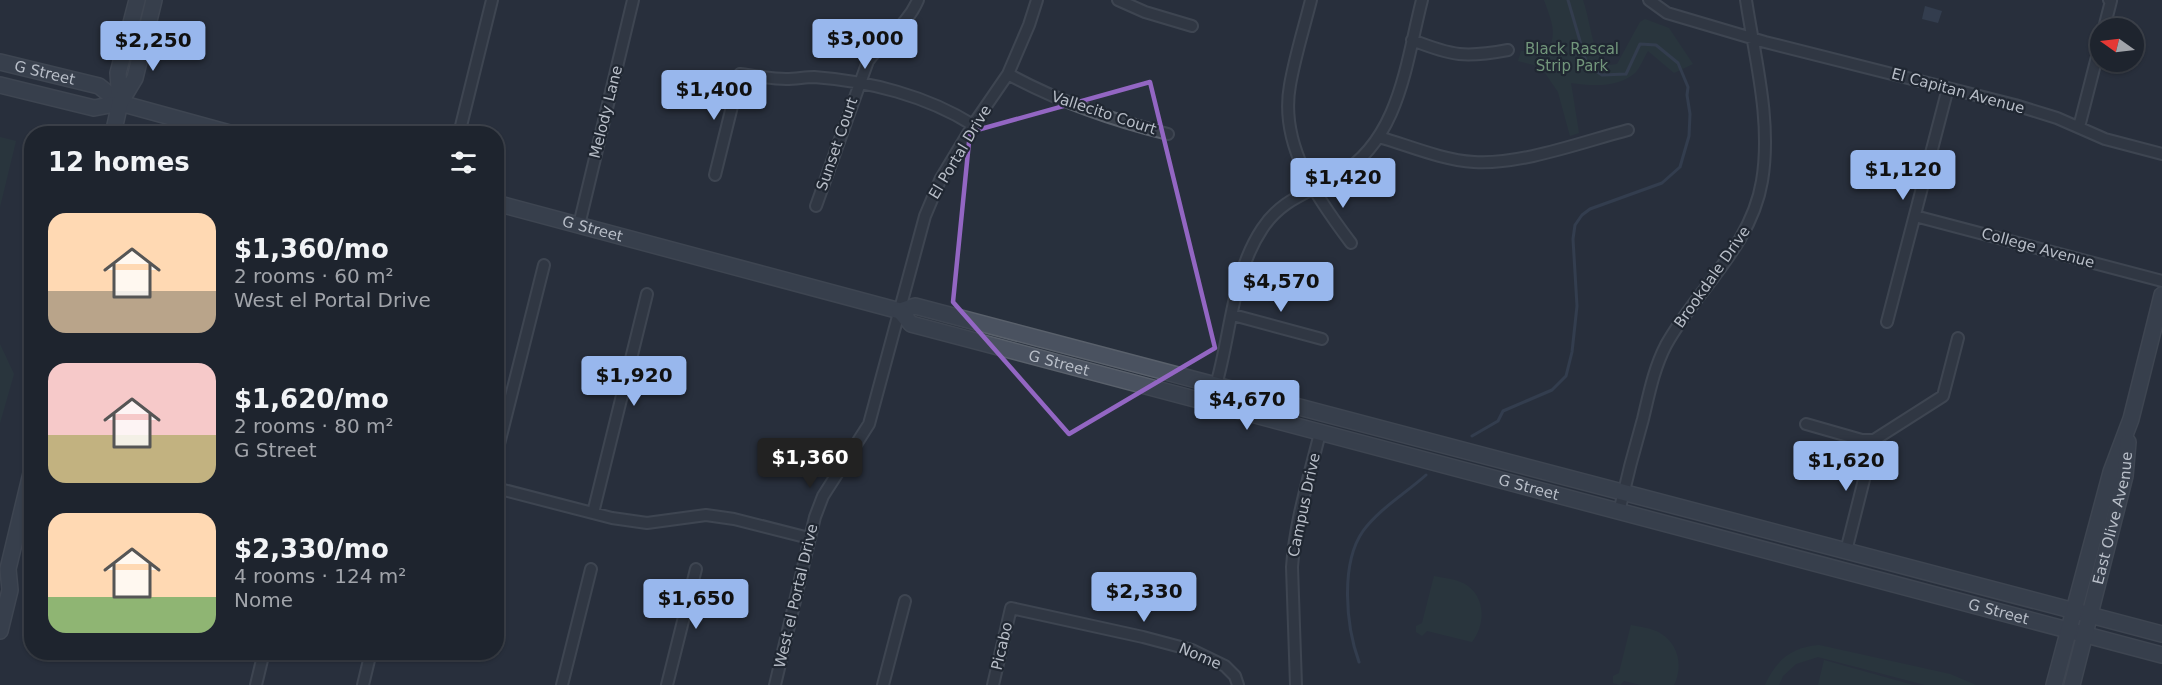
<!DOCTYPE html>
<html lang="en">
<head>
<meta charset="utf-8">
<style>
  :root { --surface:#1e242e; --page:#2b303a; --text:#f1f3f6; --muted:#a1a4aa; --line:#3c414a; --accent:#98b7ed }
  body { margin:0; font-family:"DejaVu Sans",sans-serif; background:var(--page); color:var(--text); height:100vh; display:flex; flex-direction:column; font-size:22px; white-space:nowrap }
  * { box-sizing:border-box; margin:0 }
  p { font-size:20px; color:var(--muted) }
  .icon { flex:none; width:33px; height:33px; fill:none; stroke:currentColor; stroke-width:2; stroke-linecap:round; stroke-linejoin:round }
  .map { position:relative; flex:1; overflow:hidden }
  .sheet { position:absolute; left:24px; top:126px; width:480px; height:534px; display:flex; flex-direction:column; background:var(--surface); border-radius:24px; box-shadow:0 2px 4px #0004,0 0 0 2px var(--line) }
  .sheet>* { flex:none }
  .needle { width:39px; rotate:284deg }
  .buttons { position:absolute; left:2090px; top:18px; display:grid; gap:12px }
  .buttons a { display:grid; place-items:center; width:54px; height:54px; border-radius:50%; background:var(--surface); box-shadow:0 2px 4px #0004,0 0 0 2px var(--line); font-size:30px }
  .price { position:absolute; translate:-50% -51px; padding:0 14px; border-radius:6px; background:var(--accent); color:#111; font-size:20px; line-height:39px; filter:drop-shadow(0 2px 3px #0008) }
  .price::after { content:''; position:absolute; left:50%; top:36px; width:18px; height:14px; margin-left:-9px; background:inherit; clip-path:polygon(0 0,100% 0,50% 100%) }
  .price.selected { background:#222; color:#fff }
  ul { padding:0; list-style:none }
  li { display:flex; align-items:center; gap:18px; height:150px; padding:0 24px }
  li span { display:grid; place-items:center; flex:none; width:168px; height:120px; border-radius:18px; color:#555 }
  li>.icon { margin-inline-start:auto }
  span .icon { width:72px; height:72px; fill:#fffc; stroke-width:1 }
  li b { font-size:26px }
  h2 { display:flex; justify-content:space-between; align-items:center; height:72px; padding:0 24px; font-size:26px }
  .map>svg:first-child { display:block }
  .green { fill:#2b3d3f }
  .water { fill:#404e64 }
  .lines { fill:none; stroke-linecap:round; stroke-linejoin:round }
  .stream { stroke:#404e64; stroke-width:3 }
  .street-casing { stroke:#59606b; stroke-width:14 }
  .secondary-casing { stroke:#59606b; stroke-width:18 }
  .street { stroke:#3b424d; stroke-width:10 }
  .secondary { stroke:#4a5260; stroke-width:15 }
  .marked { fill:none; stroke:#9366c3; stroke-width:4.5; stroke-linejoin:round }
  .labels { text-anchor:middle; stroke-width:4.5; stroke-linejoin:round; paint-order:stroke }
  .park-label { font-size:15px; fill:#72967b; stroke:#202732 }
  .street-label { font-size:15px; fill:#b8bec8; stroke:#202732 }
</style>
</head>
<body>
<div class="map">
<svg width="2162" height="685" viewBox="0 0 2162 685">
  <rect width="100%" height="100%" fill="#28303d"/>
  <path class="green" d="M1544 0H1583C1590 21 1591 42 1601 61L1610 65 1617 64 1640 22 1645 19 1669 28 1693 64 1674 73 1648 51C1644 57 1641 66 1636 72 1619 88 1593 86 1571 83L1579 133 1570 136 1558 92 1541 67 1518 61 1521 51H1547C1559 35 1550 17 1544 0Z
    M0 137 16 141 0 207Z
    M0 344 14 374 0 423Z
    M1434 576C1443 578 1455 579 1463 583 1486 595 1486 624 1472 642L1427 631 1422 636 1416 632V626L1422 623Z
    M1631 625C1640 627 1652 628 1660 633 1679 644 1683 667 1674 685H1641L1624 681 1620 685 1613 683V676L1619 673Z
    M1819 645 1950 674 1976 685H1925L1818 657 1796 664 1783 676 1779 685H1765C1776 660 1792 647 1819 645Z
    M1824 660 1913 685H1818Z"/>
  <path class="water" d="M1925 6 1942 11 1938 23 1922 19Z"/>
  <g class="lines">
    <path class="stream" d="M1472 436 1498 421 1503 411 1552 390 1566 376 1572 352 1577 306 1573 239 1575 225 1582 215 1590 209 1662 183 1680 167 1689 136 1690 114 1687 95 1688 87 1678 63 1656 45 1640 44 1626 74 1602 75 1587 65 1568 0
      M1359 662C1346 626 1340 564 1363 531 1379 509 1406 493 1426 475"/>
    <g class="street-casing">
      <path id="street" d="M1118 0 1145 12 1192 26
        M1311 0C1304 28 1295 56 1290 85 1279 145 1317 198 1351 243
        M1649 0 1667 13 1765 42 2015 105 2057 118 2105 139 2162 154
        M2104 28 2111 1 2109 0
        M1412 40C1453 56 1465 58 1508 50
        M1008 74C1059 102 1112 120 1168 134
        M2079 127 2100 45
        M459 134 492 0
        M1379 137C1410 146 1442 160 1474 162 1521 165 1582 142 1628 130
        M715 175 740 74C755 76 771 79 786 79 796 79 805 77 814 77 869 81 927 96 973 125
        M816 206 868 61C884 39 907 26 918 0
        M1915 216 2162 281
        M579 225 633 0
        M1233 315 1322 339
        M1887 322 1948 88
        M1216 385C1231 334 1232 274 1262 229 1282 198 1310 193 1339 175 1400 139 1406 62 1422 0
        M1806 424 1862 440H1874L1943 396 1958 338
        M496 456 544 265
        M496 488 612 518 647 523 706 515 734 519 809 538
        M1619 512C1626 481 1634 450 1643 419 1649 394 1654 368 1666 345 1697 289 1751 247 1762 181 1772 121 1755 59 1746 0
        M593 513 647 294
        M1846 551 1874 440
        M256 685 262 660
        M363 685 371 652
        M562 685 591 569
        M667 685 696 569
        M775 685 815 517 823 496 869 424 925 216 941 178 973 125 1008 74 1029 25 1037 0
        M883 685 905 601
        M993 685 1011 608 1143 637 1192 650 1225 666 1235 676 1238 685
        M1296 685 1292 567C1295 522 1309 477 1320 433"/>
    </g>
    <g class="secondary-casing">
      <g id="secondary">
        <path id="s1" d="M0 62 99 86 120 103 233 134"/>
        <path d="M0 85 94 108 120 103"/>
        <path d="M120 103 118 73 137 0"/>
        <path d="M113 134 120 103 135 78 154 0"/>
        <path id="s2" d="M496 203 900 311 915 306 2162 634"/>
        <path id="s3" d="M900 311 911 324 2162 655"/>
        <path d="M0 631 10 590 8 569 32 469"/>
        <path d="M2054 685 2111 472 2131 419 2162 295"/>
        <path id="s4" d="M2072 685 2125 476 2128 442"/>
      </g>
    </g>
    <use href="#street" class="street"/>
    <use href="#secondary" class="secondary"/>
  </g>
  <path d="M0 0H2162V685H0ZM1150 82 1215 348 1069 434 953 302 970 132Z" fill="#28303d" fill-opacity=".55" fill-rule="evenodd"/>
  <path class="marked" d="M1150 82 1215 348 1069 434 953 302 970 132Z"/>
  <g class="labels">
    <g class="park-label">
      <text x="1572" y="54">Black Rascal<tspan x="1572" dy="17">Strip Park</tspan></text>
    </g>
    <g class="street-label">
      <text dy="5" stroke="none"><textPath href="#s1" startOffset="46">G Street</textPath></text>
      <text transform="translate(1958 91) rotate(15)" y="5">El Capitan Avenue</text>
      <text transform="translate(606 112) rotate(-76)" y="5">Melody Lane</text>
      <text transform="translate(1104 113) rotate(18)" y="5">Vallecito Court</text>
      <text transform="translate(837 144) rotate(-71)" y="5">Sunset Court</text>
      <text transform="translate(960 152) rotate(-59)" y="5">El Portal Drive</text>
      <text dy="5" stroke="none"><textPath href="#s2" startOffset="100">G Street</textPath></text>
      <text transform="translate(2038 248) rotate(15)" y="5">College Avenue</text>
      <text transform="translate(1712 277) rotate(-55)" y="5">Brookdale Drive</text>
      <text dy="5" stroke="none"><textPath href="#s3" startOffset="170">G Street</textPath></text>
      <text dy="5" stroke="none"><textPath href="#s3" startOffset="656">G Street</textPath></text>
      <text transform="translate(1304 505) rotate(-78)" y="5">Campus Drive</text>
      <text dy="5" stroke="none"><textPath href="#s4" startOffset="172">East Olive Avenue</textPath></text>
      <text transform="translate(796 596) rotate(-77)" y="5">West el Portal Drive</text>
      <text dy="5" stroke="none"><textPath href="#s3" startOffset="1142">G Street</textPath></text>
      <text transform="translate(1002 646) rotate(-77)" y="5">Picabo</text>
      <text transform="translate(1200 656) rotate(23)" y="5">Nome</text>
    </g>
  </g>
</svg>
<div class="buttons">
<a><svg class="needle" viewBox="-14 -14 28 28"><path d="M0-13l5 13h-10z" fill="#e53935"/><path d="M0 13l5-13h-10z" fill="#a1a4aa"/></svg></a>
</div>
<b class="price" style="left:865px;top:70px">$3,000</b>
<b class="price" style="left:153px;top:72px">$2,250</b>
<b class="price" style="left:714px;top:121px">$1,400</b>
<b class="price" style="left:1903px;top:201px">$1,120</b>
<b class="price" style="left:1343px;top:209px">$1,420</b>
<b class="price" style="left:1281px;top:313px">$4,570</b>
<b class="price" style="left:634px;top:407px">$1,920</b>
<b class="price" style="left:1247px;top:431px">$4,670</b>
<b class="price selected" style="left:810px;top:489px">$1,360</b>
<b class="price" style="left:1846px;top:492px">$1,620</b>
<b class="price" style="left:1144px;top:623px">$2,330</b>
<b class="price" style="left:696px;top:630px">$1,650</b>
<section class="sheet">
<h2>12 homes<svg class="icon" aria-label="filters" viewBox="0 0 24 24"><path d="M4 7h16M4 17h16"/><circle cx="9" cy="7" r="2"/><circle cx="15" cy="17" r="2"/></svg></h2>
<ul>
<li><span style="background:linear-gradient(#ffd9b3 65%,#b9a48a 0)"><svg class="icon" aria-label="home" viewBox="0 0 24 24"><path d="M3 11l9-7 9 7M6 9v11h12V9"/></svg></span><div><b>$1,360/mo</b><p>2 rooms · 60 m²</p><p>West el Portal Drive</p></div></li>
<li><span style="background:linear-gradient(#f6c9c9 60%,#c2b280 0)"><svg class="icon" aria-label="home" viewBox="0 0 24 24"><path d="M3 11l9-7 9 7M6 9v11h12V9"/></svg></span><div><b>$1,620/mo</b><p>2 rooms · 80 m²</p><p>G Street</p></div></li>
<li><span style="background:linear-gradient(#ffd9b3 70%,#8fb573 0)"><svg class="icon" aria-label="home" viewBox="0 0 24 24"><path d="M3 11l9-7 9 7M6 9v11h12V9"/></svg></span><div><b>$2,330/mo</b><p>4 rooms · 124 m²</p><p>Nome</p></div></li>
</ul>
</section>
</div>
</body>
</html>
